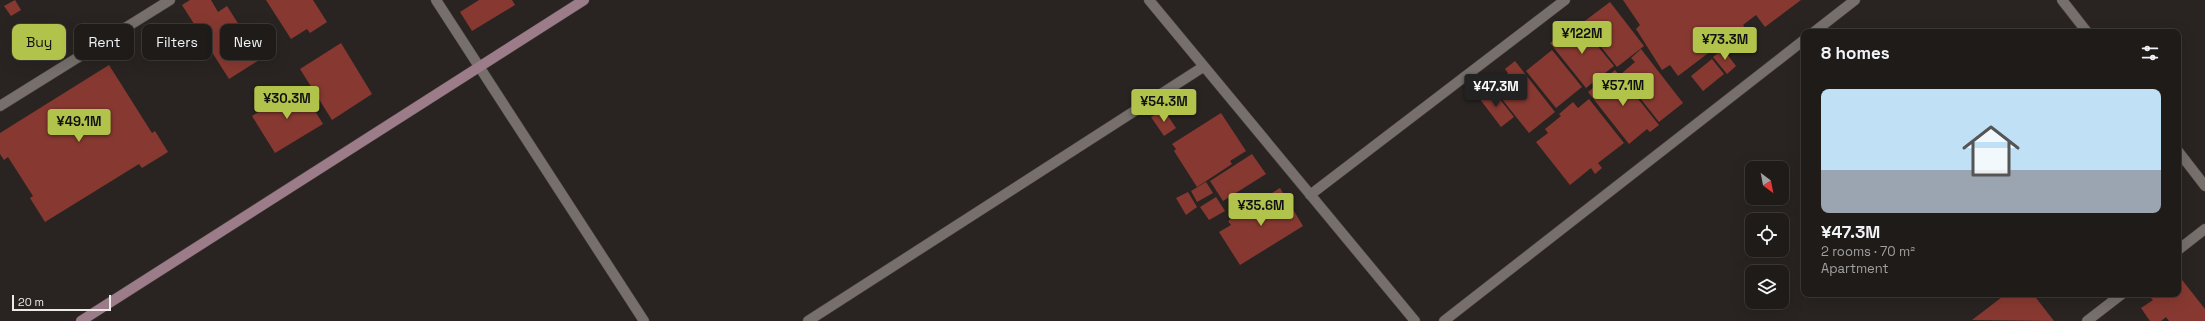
<!DOCTYPE html>
<html lang="en">
<head>
<meta charset="utf-8">
<style>
  :root { --surface:#1f1b19; --page:#272422; --text:#f1f3f6; --muted:#a1a1a2; --line:#3c3938; --accent:#b2c34b }
  body { margin:0; font-family:"Space Grotesk",sans-serif; background:var(--page); color:var(--text); height:100vh; display:flex; flex-direction:column; font-size:15px; white-space:nowrap }
  * { box-sizing:border-box; margin:0 }
  p { font-size:13px; color:var(--muted) }
  .icon { flex:none; width:22px; height:22px; fill:none; stroke:currentColor; stroke-width:2; stroke-linecap:round; stroke-linejoin:round }
  .map { position:relative; flex:1; overflow:hidden }
  .side { position:absolute; left:1801px; top:29px; width:380px; height:268px; display:flex; flex-direction:column; background:var(--surface); border-radius:8px; box-shadow:0 4px 16px #0002,0 0 0 1px var(--line) }
  .side>* { flex:none }
  .banner { position:absolute; left:12px; top:24px; width:380px; height:36px; display:flex; gap:8px }
  .needle { width:26px; rotate:148deg }
  .fabs { position:absolute; left:1745px; top:161px; display:grid; gap:8px }
  .fabs a { display:grid; place-items:center; width:44px; height:44px; border-radius:8px; background:var(--surface); box-shadow:0 4px 16px #0002,0 0 0 1px var(--line); font-size:20px }
  .scale { position:absolute; left:12px; bottom:10px; width:99px; box-sizing:border-box; padding-left:4px; border:2px solid #eeeae9; border-top:0; font-size:11px; line-height:14px; white-space:nowrap; color:#eeeae9; -webkit-text-stroke:3px #292421; paint-order:stroke }
  .price { position:absolute; translate:-50% -34px; padding:0 9px; border-radius:4px; background:var(--accent); color:#111; font-size:13px; line-height:26px; filter:drop-shadow(0 1px 2px #0008) }
  .price::after { content:''; position:absolute; left:50%; top:24px; width:12px; height:9px; margin-left:-6px; background:inherit; clip-path:polygon(0 0,100% 0,50% 100%) }
  .price.on { background:#222; color:#fff }
  ul { padding:0; list-style:none }
  li { display:grid; align-content:center; gap:8px; height:212px; padding:0 20px }
  li+li { border-top:1px solid var(--line) }
  li span { display:grid; place-items:center; height:124px; border-radius:8px; color:#555 }
  li>.icon { margin-inline-start:auto }
  span .icon { width:72px; height:72px; fill:#fffc; stroke-width:1 }
  li b { font-size:17px }
  h2 { display:flex; justify-content:space-between; align-items:center; height:48px; padding:0 20px; font-size:17px }
  .pill { padding:0 14px; border-radius:8px; background:var(--surface); box-shadow:0 4px 16px #0002,0 0 0 1px var(--line); font-size:14px; line-height:36px }
  .pill.on { background:var(--accent); color:#111 }
  .map>svg:first-child { display:block }
  .building { fill:#873931 }
  .lines { fill:none; stroke-linecap:round; stroke-linejoin:round }
  .street-casing { stroke:#474240; stroke-width:11 }
  .secondary-casing { stroke:#474240; stroke-width:11 }
  .street { stroke:#766f6b; stroke-width:10 }
  .secondary { stroke:#9c7c88; stroke-width:10 }
</style>
</head>
<body>
<div class="map">
<svg width="2205" height="321" viewBox="0 0 2205 321">
  <rect width="100%" height="100%" fill="#292421"/>
  <path class="building" d="M15 0 21 10 11 16 4 6Z
    M190 0H211L218 12 227 6 248 39 255 35 260 42 255 44 264 57 229 79 182 5Z
    M266 0H313L327 22 310 33 307 29 291 39Z
    M479 0H512L515 5 472 31 460 12Z
    M1623 0H1801L1765 27 1756 15 1743 25 1750 34 1732 48 1727 47 1723 42 1678 76 1670 65 1662 70 1636 29 1640 25Z
    M1610 2 1644 46 1617 67 1582 23Z
    M1577 21 1614 66 1586 88 1550 43Z
    M341 43 372 94 332 120 300 69Z
    M1641 49 1683 103 1659 122 1621 74 1635 62 1631 58Z
    M1723 49 1736 66 1727 74 1713 57Z
    M1552 50 1582 87 1556 108 1526 71Z
    M1712 59 1724 74 1703 91 1691 76Z
    M1515 61 1555 112 1529 133 1493 88 1500 82 1498 80 1508 73 1505 69Z
    M109 65 152 133 155 131 168 152 142 168 139 164 45 222 30 198 33 196 8 157 4 160 0 154V133Z
    M1615 70 1659 125 1650 132 1647 129 1629 144 1588 92Z
    M1491 88 1514 117 1501 127 1479 98Z
    M295 90 297 93 302 90 323 124 275 153 252 116Z
    M1589 99 1624 143 1598 163 1602 168 1595 174 1591 168 1570 185 1536 142 1548 133 1545 129 1561 116 1559 114 1573 102 1578 108Z
    M1164 110 1176 128 1164 136 1151 117Z
    M1221 113 1246 151 1230 161 1232 164 1197 187 1174 151 1176 149 1172 144Z
    M1252 154 1266 174 1223 201 1210 181Z
    M1206 182 1213 193 1197 202 1191 191Z
    M1280 188 1303 226 1240 265 1219 232 1231 225 1228 221Z
    M1188 192 1197 207 1186 215 1176 198Z
    M1216 197 1225 211 1209 220 1200 207Z
    M2179 276 2205 309V321H2169L2166 317 2161 321H2150L2141 308 2153 300 2151 298 2156 294H2178Z
    M2006 294 2009 296 2011 294H2033L2054 321 1972 320Z"/>
  <g class="lines">
    <g class="street-casing">
      <path id="street" d="M436 0 644 321
        M1149 0 1415 321
        M2062 0 2087 32
        M1814 32 1855 0
        M0 106 170 0
        M2178 151 2205 186
        M1310 195 1565 0
        M2178 250 2205 229
        M808 321 1203 67
        M1444 321 1804 40
        M2087 321 2122 294"/>
    </g>
    <g class="secondary-casing">
      <path id="secondary" d="M81 321 584 0"/>
    </g>
    <use href="#street" class="street"/>
    <use href="#secondary" class="secondary"/>
  </g>
</svg>
<div class="fabs">
<a><svg class="needle" viewBox="-14 -14 28 28"><path d="M0-13l5 13h-10z" fill="#e53935"/><path d="M0 13l5-13h-10z" fill="#a1a1a2"/></svg></a>
<a><svg class="icon" aria-label="locate" viewBox="0 0 24 24"><circle cx="12" cy="12" r="6"/><path d="M12 2v4M12 18v4M2 12h4M18 12h4"/></svg></a>
<a><svg class="icon" aria-label="layers" viewBox="0 0 24 24"><path d="M12 4l9 5-9 5-9-5zM3 14l9 5 9-5"/></svg></a>
</div>
<div class="scale">20 m</div>
<b class="price" style="left:1582px;top:55px">¥122M</b>
<b class="price" style="left:1725px;top:61px">¥73.3M</b>
<b class="price" style="left:1623px;top:107px">¥57.1M</b>
<b class="price on" style="left:1496px;top:108px">¥47.3M</b>
<b class="price" style="left:287px;top:120px">¥30.3M</b>
<b class="price" style="left:1164px;top:123px">¥54.3M</b>
<b class="price" style="left:79px;top:143px">¥49.1M</b>
<b class="price" style="left:1261px;top:227px">¥35.6M</b>
<div class="banner">
<a class="pill on">Buy</a>
<a class="pill">Rent</a>
<a class="pill">Filters</a>
<a class="pill">New</a>
</div>
<section class="side">
<h2>8 homes<svg class="icon" aria-label="filters" viewBox="0 0 24 24"><path d="M4 7h16M4 17h16"/><circle cx="9" cy="7" r="2"/><circle cx="15" cy="17" r="2"/></svg></h2>
<ul>
<li><span style="background:linear-gradient(#bfe0f5 65%,#9aa5b1 0)"><svg class="icon" aria-label="home" viewBox="0 0 24 24"><path d="M3 11l9-7 9 7M6 9v11h12V9"/></svg></span><div><b>¥47.3M</b><p>2 rooms · 70 m²</p><p>Apartment</p></div></li>
</ul>
</section>
</div>
</body>
</html>
